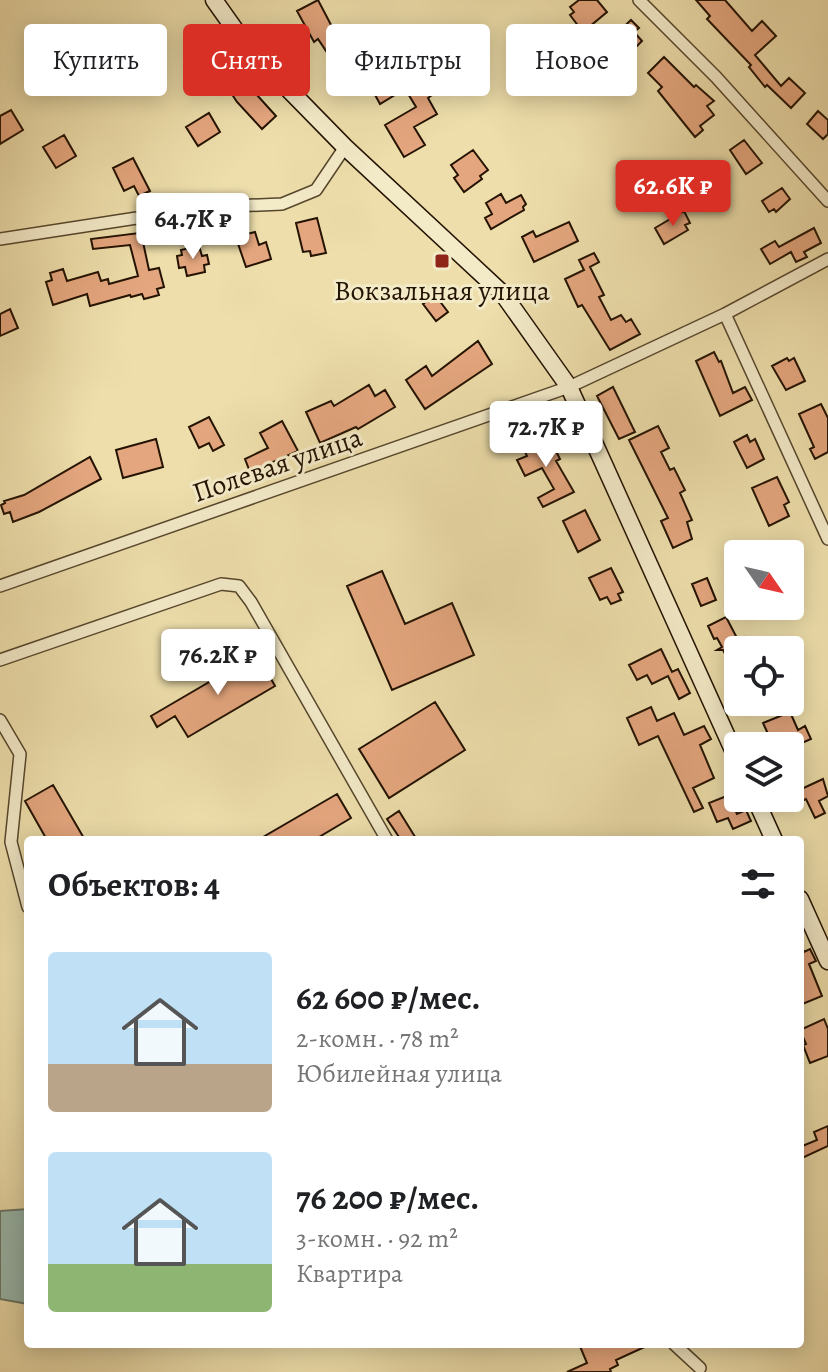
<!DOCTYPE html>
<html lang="ru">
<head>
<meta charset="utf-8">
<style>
  :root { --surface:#fff; --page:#f6f6f6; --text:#202124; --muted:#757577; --accent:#d93025 }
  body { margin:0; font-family:Alegreya,serif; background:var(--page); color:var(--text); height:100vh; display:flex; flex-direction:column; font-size:30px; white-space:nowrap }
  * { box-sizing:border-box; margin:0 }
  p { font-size:26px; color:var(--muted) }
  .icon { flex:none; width:44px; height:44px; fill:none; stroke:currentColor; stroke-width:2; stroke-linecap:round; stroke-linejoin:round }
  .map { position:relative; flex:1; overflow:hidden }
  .panel { position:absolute; left:24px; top:836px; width:780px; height:512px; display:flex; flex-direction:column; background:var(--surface); border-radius:8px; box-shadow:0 4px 20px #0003 }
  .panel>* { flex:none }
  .guide { position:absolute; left:24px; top:24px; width:780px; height:72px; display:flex; gap:16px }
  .needle { width:52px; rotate:124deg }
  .controls { position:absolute; left:724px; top:540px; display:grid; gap:16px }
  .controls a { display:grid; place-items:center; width:80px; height:80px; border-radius:8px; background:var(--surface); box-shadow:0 4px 20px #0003; font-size:40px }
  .price { position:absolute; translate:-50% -68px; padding:0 18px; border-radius:8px; background:#fff; color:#222; font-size:26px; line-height:52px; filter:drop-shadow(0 2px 4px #0008) }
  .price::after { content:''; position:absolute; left:50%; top:48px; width:24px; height:18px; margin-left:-12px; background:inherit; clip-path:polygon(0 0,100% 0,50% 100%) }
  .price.selected { background:var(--accent); color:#fff }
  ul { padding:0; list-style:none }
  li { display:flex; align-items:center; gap:24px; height:200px; padding:0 24px }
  li span { display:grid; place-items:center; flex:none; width:224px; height:160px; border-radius:8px; color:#555 }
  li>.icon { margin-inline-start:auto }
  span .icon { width:96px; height:96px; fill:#fffc; stroke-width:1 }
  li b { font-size:34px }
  h2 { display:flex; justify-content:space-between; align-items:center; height:96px; padding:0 24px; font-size:34px }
  .pill { padding:0 28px; border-radius:8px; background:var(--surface); box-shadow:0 4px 20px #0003; font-size:28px; line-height:72px }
  .pill.selected { background:var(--accent); color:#fff }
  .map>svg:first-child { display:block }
  .water { fill:#9abbb0; stroke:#6b786a; stroke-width:2 }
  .building { fill:#e4a67e; stroke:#241302; stroke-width:2 }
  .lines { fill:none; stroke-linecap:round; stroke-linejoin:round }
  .street-casing { stroke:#56462c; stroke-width:14 }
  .secondary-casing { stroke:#241302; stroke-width:19 }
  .street { stroke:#f3eac8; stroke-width:11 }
  .secondary { stroke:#f3eac8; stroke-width:16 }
  .poi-dot { fill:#8f2418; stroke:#f3eac8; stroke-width:3 }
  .labels { text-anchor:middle; stroke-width:6; stroke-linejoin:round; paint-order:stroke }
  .poi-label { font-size:28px; fill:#241302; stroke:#f3eac8 }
  .street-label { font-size:28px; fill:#241302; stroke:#f3eac8 }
</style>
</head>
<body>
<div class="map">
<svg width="828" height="1372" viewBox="0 0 828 1372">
  <rect width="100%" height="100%" fill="#eddeab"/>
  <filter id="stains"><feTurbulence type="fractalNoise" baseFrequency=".0025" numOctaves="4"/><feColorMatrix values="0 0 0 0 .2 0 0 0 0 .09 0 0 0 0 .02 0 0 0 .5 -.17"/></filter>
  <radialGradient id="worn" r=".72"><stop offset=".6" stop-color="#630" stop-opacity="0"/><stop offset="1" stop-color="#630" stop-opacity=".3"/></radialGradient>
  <path class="water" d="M28 1209V1304L0 1299V1211Z"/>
  <path class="building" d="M318 0 340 42 342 40 362 71 346 81 318 39 314 42 297 11Z
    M579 0H597L607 12 583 32 570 15 574 12 570 7Z
    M696 0H725L752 31 762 21 776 36 755 55 781 86 789 78 805 93 791 108 767 85 765 87 749 67 751 65 707 19 710 16Z
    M631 20 639 28 634 32 642 41 625 58 616 49 619 46 612 38Z
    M56 42 67 61 50 71 40 52Z
    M226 49 248 85 276 116 262 129 237 102 218 73 224 70 215 57Z
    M664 57 694 87 696 85 714 101 707 106 714 115 700 126 703 130 695 137 658 91 662 87 648 73Z
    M393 73 403 90 380 104 367 80 376 74 380 80Z
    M424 82 432 95 428 98 437 114 414 127 425 145 404 157 385 125 416 107 407 92Z
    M11 110 23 130 0 144V116Z
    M818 111 828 120V134L823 139 807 124Z
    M209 113 220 132 198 146 186 127Z
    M64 135 76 156 56 168 43 147Z
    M744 140 762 163 746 174 730 150Z
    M473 150 488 170 480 176 482 179 464 192 454 178 458 175 451 165Z
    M133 158 150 191 139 196 134 186 124 191 113 168Z
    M782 188 790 199 776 212 774 209 769 212 762 201Z
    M501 194 506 203 521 195 526 204 523 207 524 210 491 229 485 218 492 214 486 203Z
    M684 211 690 223 685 225 688 230 664 244 655 228Z
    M317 218 326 253 311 256 310 251 303 252 296 223Z
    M227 222 228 226 244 222 247 234 255 232 259 245 266 242 271 259 246 267 235 235 218 239 215 225Z
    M569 222 578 241 534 262 522 237 533 231 536 237Z
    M814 228 821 243 804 252 807 257 796 262 791 252 770 264 761 249 775 241 779 247Z
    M147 232 148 242H143L149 270 159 268 164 287 157 289 159 295 144 299 142 294 131 297 130 295 90 306 87 294 53 305 46 282 52 280 50 273 63 269 67 281 98 272 101 281 108 279 109 284 138 276 130 245 93 249 91 239Z
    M199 246 202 256 207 255 209 264 204 265 205 272 187 276 185 267 179 268 177 256 182 255 181 250Z
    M594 253 599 262 590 267 604 295 599 297 611 320 621 315 626 322 631 319 640 334 610 350 582 305 578 307 565 279 584 270 579 260Z
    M435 295 448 312 436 321 423 304Z
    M10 309 18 328 0 336V314Z
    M478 341 492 364 425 409 406 380 426 366 432 376Z
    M714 352 719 362 721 361 733 393 745 387 752 400 720 416 696 361Z
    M787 358 789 361 794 358 805 381 786 390 772 366Z
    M369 385 375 396 385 390 395 407 358 429 356 427 320 443 306 412 331 401 334 406Z
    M613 387 635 432 619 439 597 396Z
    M821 404 828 418V452L815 459 810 449 814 447 799 414Z
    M209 417 224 445 213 451 209 443 199 448 189 427Z
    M282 421 298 451 250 472 245 459 268 448 260 433Z
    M658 426 669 448 661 452 670 470 674 468 685 490 680 493 692 520 687 522 692 539 673 548 661 521 668 518 629 440Z
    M548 435 560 459 556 461 574 492 543 507 538 498 554 489 542 468 525 476 517 460 527 456 523 448Z
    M747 435 750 442 755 439 764 459 747 468 734 442Z
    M156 439 163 467 123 478 116 450Z
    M90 457 101 479 39 512 13 522 10 512 4 514 1 505 5 503 4 501 24 495Z
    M777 477 789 502 784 505 789 516 769 526 752 488Z
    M585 510 600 540 578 552 563 521Z
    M611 568 623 592 618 594 621 600 611 604 607 597 600 600 589 578Z
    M382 571 405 624 452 603 474 655 392 690 347 586Z
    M707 578 716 600 701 606 692 584Z
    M726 617 738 640 744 637 751 650H738V656L729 661 723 650H717L722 647 717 638 714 639 708 626Z
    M661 649 672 672 678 669 690 693 679 699 668 676 652 684 647 675 637 680 629 665Z
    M257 654 275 686 188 737 175 716 157 727 151 716Z
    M435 702 465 750 389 798 359 749Z
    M651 707 657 721 674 713 684 735 704 726 711 739 700 745 714 778 693 788 703 808 694 812 658 736 639 745 627 718Z
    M790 712 798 730 805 726 811 739 795 746H785L783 741 773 745 763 723Z
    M823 779 828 796 819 801 825 813 815 818 806 799 802 801 797 791Z
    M53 785 85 840H47L25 801Z
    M337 794 351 818 314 840H258Z
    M729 795 737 814 746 810 751 821 733 829 728 818 717 822 709 803Z
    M399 811 417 840H401L387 819Z
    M800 943 804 952 810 949 816 961 809 964 822 996 800 1005Z
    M824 1019 828 1029V1056L810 1063 803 1045 806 1044 800 1030Z
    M828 1126V1146L800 1159V1147L817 1140 814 1132Z
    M579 1344H651L616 1360 618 1365 610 1369 611 1372H567L587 1363Z"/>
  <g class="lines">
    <g class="street-casing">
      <path id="street" d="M639 0 716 77 828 201
        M0 239 208 207 282 204 316 190 345 147
        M725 314 828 539
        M0 586 569 387 725 314 828 259
        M0 660 221 584 239 586 251 602 387 840
        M0 720 20 754 11 842 28 907
        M674 1344 700 1368"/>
    </g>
    <g class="secondary-casing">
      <path id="secondary" d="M214 0 248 48 345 147 503 294 569 387 738 761
        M755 798 774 840
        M800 899 828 961"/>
    </g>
    <use href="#street" class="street"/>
    <use href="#secondary" class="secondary"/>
  </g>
  <rect class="poi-dot" x="434" y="253" width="16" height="16" rx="4"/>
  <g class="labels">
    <g class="poi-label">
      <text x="442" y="300">Вокзальная улица</text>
    </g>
    <g class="street-label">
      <text transform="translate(277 464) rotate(-19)" y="10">Полевая улица</text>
    </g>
  </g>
  <rect width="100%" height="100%" filter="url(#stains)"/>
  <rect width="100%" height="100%" fill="url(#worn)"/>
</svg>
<div class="controls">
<a><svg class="needle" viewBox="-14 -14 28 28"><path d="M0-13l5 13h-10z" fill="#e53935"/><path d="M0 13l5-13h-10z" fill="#757577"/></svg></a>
<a><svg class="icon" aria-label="locate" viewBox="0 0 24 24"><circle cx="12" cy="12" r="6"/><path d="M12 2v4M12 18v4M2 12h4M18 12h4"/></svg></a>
<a><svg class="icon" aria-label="layers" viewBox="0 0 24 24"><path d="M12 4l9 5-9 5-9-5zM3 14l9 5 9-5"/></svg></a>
</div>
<b class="price selected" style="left:673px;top:228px">62.6K ₽</b>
<b class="price" style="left:193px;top:261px">64.7K ₽</b>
<b class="price" style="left:546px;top:469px">72.7K ₽</b>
<b class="price" style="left:218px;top:697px">76.2K ₽</b>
<div class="guide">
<a class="pill">Купить</a>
<a class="pill selected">Снять</a>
<a class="pill">Фильтры</a>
<a class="pill">Новое</a>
</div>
<section class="panel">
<h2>Объектов: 4<svg class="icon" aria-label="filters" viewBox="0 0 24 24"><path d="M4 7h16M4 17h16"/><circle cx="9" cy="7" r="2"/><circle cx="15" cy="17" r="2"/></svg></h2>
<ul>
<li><span style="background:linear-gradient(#bfe0f5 70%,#b9a48a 0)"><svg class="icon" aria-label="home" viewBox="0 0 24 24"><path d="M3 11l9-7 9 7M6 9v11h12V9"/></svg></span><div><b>62 600 ₽/мес.</b><p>2-комн. · 78 m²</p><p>Юбилейная улица</p></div></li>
<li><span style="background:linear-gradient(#bfe0f5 70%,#8fb573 0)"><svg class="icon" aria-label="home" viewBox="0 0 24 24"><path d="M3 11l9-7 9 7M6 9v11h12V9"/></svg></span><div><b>76 200 ₽/мес.</b><p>3-комн. · 92 m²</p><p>Квартира</p></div></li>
</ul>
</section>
</div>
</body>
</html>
